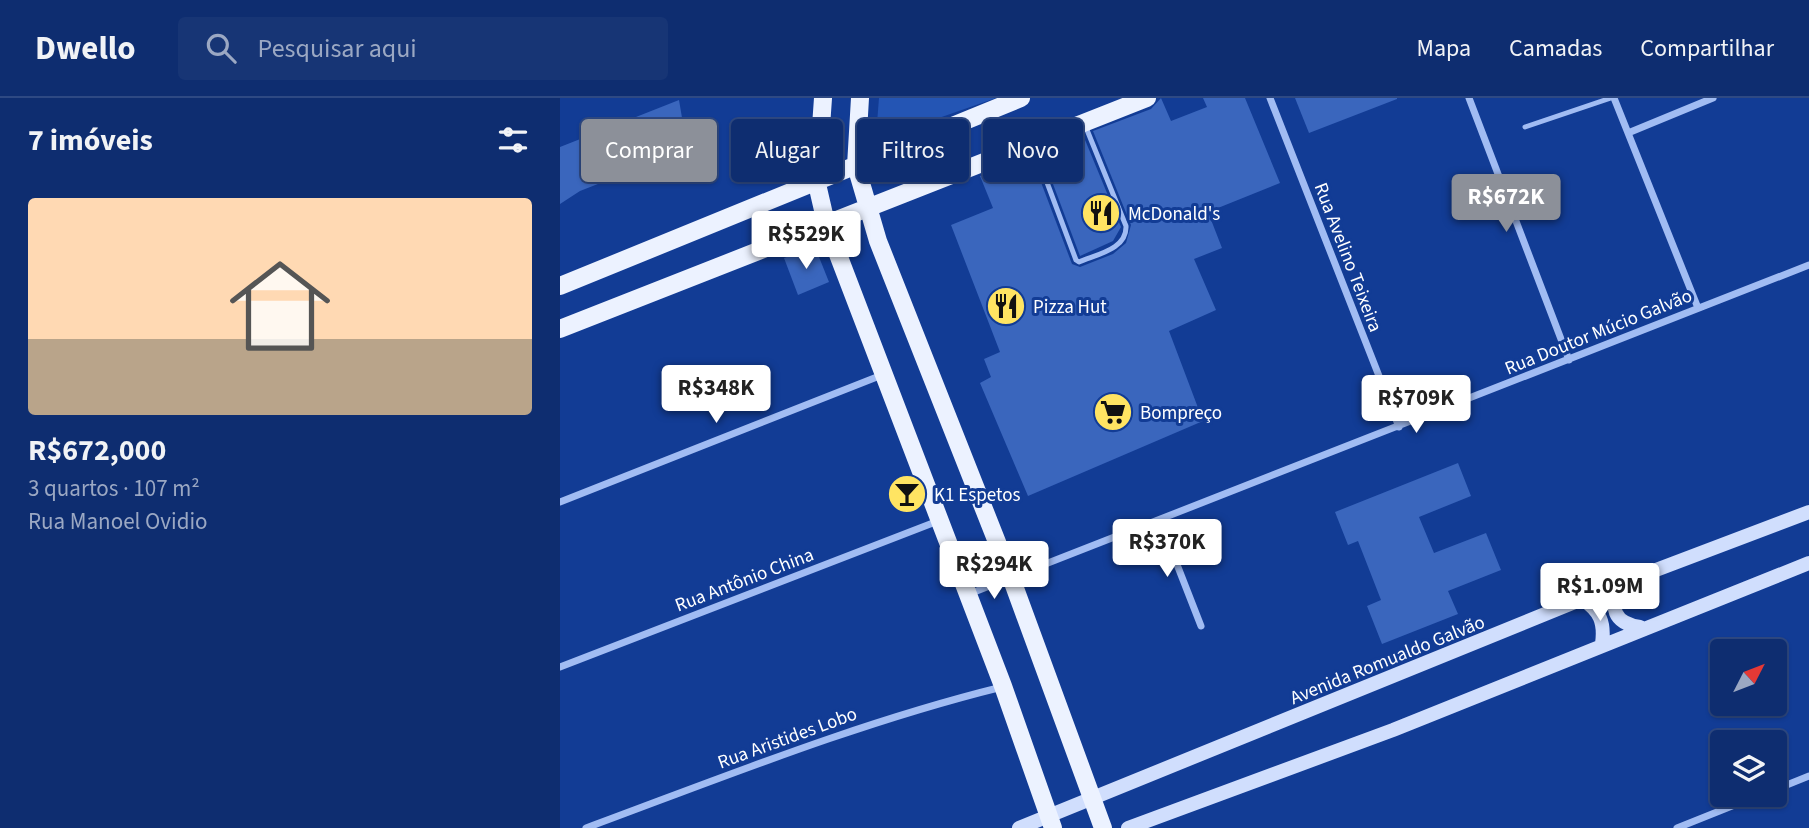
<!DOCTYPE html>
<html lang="pt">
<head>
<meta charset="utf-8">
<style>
  :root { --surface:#0e2d70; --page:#173575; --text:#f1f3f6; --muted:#9ba8c3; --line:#2e4983; --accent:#8c9099 }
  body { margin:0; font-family:"Source Sans 3",sans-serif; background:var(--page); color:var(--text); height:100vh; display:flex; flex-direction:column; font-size:26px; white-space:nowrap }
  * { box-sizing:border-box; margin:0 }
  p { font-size:23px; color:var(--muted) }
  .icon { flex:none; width:38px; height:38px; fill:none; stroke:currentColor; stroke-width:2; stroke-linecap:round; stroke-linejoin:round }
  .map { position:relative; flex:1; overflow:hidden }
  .sheet { display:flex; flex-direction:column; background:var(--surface); width:560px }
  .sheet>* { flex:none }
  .guide { position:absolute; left:21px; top:21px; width:665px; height:63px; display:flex; gap:14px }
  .needle { width:46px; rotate:48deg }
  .controls { position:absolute; left:1150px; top:541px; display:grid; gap:14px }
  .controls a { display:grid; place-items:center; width:77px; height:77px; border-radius:7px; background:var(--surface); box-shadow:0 2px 5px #0004,0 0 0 2px var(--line); font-size:35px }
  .price { position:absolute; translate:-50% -60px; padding:0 16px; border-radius:7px; background:#fff; color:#222; font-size:23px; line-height:46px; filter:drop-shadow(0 2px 4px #0008) }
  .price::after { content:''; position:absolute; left:50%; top:42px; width:21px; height:16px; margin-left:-10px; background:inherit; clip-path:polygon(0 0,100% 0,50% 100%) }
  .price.active { background:var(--accent); color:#fff }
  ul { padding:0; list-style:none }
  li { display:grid; align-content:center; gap:14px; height:371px; padding:0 28px }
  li+li { border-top:2px solid var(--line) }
  li span { display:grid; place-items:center; height:217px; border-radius:7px; color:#555 }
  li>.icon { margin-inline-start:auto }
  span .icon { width:126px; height:126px; fill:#fffc; stroke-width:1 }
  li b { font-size:30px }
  h2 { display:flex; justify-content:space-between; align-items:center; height:84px; padding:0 28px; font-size:30px }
  .tag { padding:0 24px; border-radius:7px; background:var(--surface); box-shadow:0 2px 5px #0004,0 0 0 2px var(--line); font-size:24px; line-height:63px }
  .tag.active { background:var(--accent); color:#fff }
  header { display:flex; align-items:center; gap:42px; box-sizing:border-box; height:98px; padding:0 35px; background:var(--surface); border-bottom:2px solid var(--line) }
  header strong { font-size:33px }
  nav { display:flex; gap:38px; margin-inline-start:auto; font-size:24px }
  .search { width:490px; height:63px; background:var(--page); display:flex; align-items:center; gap:18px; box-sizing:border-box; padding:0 24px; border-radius:7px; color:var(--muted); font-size:26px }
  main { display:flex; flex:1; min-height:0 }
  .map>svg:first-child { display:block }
  .green { fill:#2455b4 }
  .building { fill:#3a66bd }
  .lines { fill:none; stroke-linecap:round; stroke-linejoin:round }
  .service { stroke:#a1bcf3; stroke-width:5 }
  .minor { stroke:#a1bcf3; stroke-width:7 }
  .secondary { stroke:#d0defd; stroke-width:14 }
  .primary { stroke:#ecf2ff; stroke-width:18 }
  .labels { text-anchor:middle; stroke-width:6; stroke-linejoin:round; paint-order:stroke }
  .poi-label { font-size:19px; fill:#fff; stroke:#123c95; text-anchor:start }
  .street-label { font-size:19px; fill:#fff; stroke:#123c95 }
</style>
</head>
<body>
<header>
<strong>Dwello</strong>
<div class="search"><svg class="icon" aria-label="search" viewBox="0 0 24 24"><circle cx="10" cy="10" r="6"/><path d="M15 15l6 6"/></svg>Pesquisar aqui</div>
<nav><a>Mapa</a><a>Camadas</a><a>Compartilhar</a></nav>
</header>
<main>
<section class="sheet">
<h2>7 imóveis<svg class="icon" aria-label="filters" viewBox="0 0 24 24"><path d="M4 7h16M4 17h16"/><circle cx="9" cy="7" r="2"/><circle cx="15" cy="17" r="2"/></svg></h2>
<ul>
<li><span style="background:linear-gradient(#ffd9b3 65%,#b9a48a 0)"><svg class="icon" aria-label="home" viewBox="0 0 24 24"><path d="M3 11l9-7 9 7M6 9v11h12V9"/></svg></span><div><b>R$672,000</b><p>3 quartos · 107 m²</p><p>Rua Manoel Ovidio</p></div></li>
</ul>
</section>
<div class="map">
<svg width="1249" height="730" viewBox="0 0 1249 730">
  <rect width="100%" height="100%" fill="#123c95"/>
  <path class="green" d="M319 0H436L333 36 317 25Z"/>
  <path class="building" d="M601 0 611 23 647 9 643 0H685L720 85 648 114 662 150 634 161 656 212 609 233 643 323 468 398 420 285 431 279 424 261 440 254 391 127 433 110 420 78 471 58 512 166 520 169 553 156 566 145 571 127 533 33 591 11Z
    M735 0H837V1L749 35Z
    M119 2 131 73 84 68 20 93 0 106V49Z
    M213 32 222 61 196 69 187 38Z
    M523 37 561 129 553 143 520 158 481 54Z
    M255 149 269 184 238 197 224 160Z
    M898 365 911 398 859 419 874 455 926 435 941 472 888 493 898 516 822 546 807 508 821 502 798 443 788 447 775 414Z"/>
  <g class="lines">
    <path class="service" d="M965 29 1051 0
      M473 47 516 162 519 164C538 156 567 151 566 128L525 27"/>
    <path class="minor" d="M710 0 839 329
      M909 0 1009 262
      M1054 0 1138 210
      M1068 35 1153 0
      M0 404 322 277
      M600 423 641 528
      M409 496 1249 167
      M0 569 378 423
      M1214 692 1249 678
      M26 730C164 679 300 624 442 589
      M1117 730 1202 696"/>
    <path class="secondary" d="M1059 486C1050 510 1053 525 1080 529
      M1022 501C1040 513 1045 524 1042 546
      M459 730 1059 486 1249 414
      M568 730 833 632 1249 465"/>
    <path class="primary" d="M263 0 257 86 266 125 443 588 493 730
      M300 0 296 68 318 143 452 482 543 730
      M0 188 461 0
      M0 231 587 0"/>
  </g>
  <defs>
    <g id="restaurant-disc" transform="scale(2.0125)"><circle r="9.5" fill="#ffe462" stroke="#123c95"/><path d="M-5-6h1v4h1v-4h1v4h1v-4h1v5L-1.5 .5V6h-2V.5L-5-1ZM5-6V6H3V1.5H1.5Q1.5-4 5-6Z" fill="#111"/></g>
    <g id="supermarket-disc" transform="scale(2.0125)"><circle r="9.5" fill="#ffe462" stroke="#123c95"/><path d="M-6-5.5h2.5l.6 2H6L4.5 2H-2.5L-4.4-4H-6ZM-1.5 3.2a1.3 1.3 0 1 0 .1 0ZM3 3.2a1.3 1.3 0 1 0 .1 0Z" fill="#111"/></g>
    <g id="bar-disc" transform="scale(2.0125)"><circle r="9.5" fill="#ffe462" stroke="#123c95"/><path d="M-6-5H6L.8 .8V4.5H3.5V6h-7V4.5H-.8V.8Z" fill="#111"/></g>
  </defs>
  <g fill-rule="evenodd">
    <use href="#restaurant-disc" x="541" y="115"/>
    <use href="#restaurant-disc" x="446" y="208"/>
    <use href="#supermarket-disc" x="553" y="314"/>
    <use href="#bar-disc" x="347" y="396"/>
  </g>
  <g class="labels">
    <g class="poi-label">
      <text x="568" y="122">McDonald's</text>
      <text x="473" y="215">Pizza Hut</text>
      <text x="580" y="321">Bompreço</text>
      <text x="374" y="403">K1 Espetos</text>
    </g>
    <g class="street-label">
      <text transform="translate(789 159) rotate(69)" y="7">Rua Avelino Teixeira</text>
      <text transform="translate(1038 233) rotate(-22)" y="7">Rua Doutor Múcio Galvão</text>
      <text transform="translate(184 481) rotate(-21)" y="7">Rua Antônio China</text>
      <text transform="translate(827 561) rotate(-22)" y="7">Avenida Romualdo Galvão</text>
      <text transform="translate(227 639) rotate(-20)" y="7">Rua Aristides Lobo</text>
    </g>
  </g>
</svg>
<div class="controls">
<a><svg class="needle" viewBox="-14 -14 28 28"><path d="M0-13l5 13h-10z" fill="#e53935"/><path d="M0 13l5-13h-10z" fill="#9ba8c3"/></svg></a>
<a><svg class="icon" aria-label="layers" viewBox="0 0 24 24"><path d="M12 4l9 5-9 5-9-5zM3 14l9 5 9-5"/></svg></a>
</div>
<b class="price active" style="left:946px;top:136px">R$672K</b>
<b class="price" style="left:246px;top:173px">R$529K</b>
<b class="price" style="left:156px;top:327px">R$348K</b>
<b class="price" style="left:856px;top:337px">R$709K</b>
<b class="price" style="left:607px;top:481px">R$370K</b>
<b class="price" style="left:434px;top:503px">R$294K</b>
<b class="price" style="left:1040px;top:525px">R$1.09M</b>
<div class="guide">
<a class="tag active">Comprar</a>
<a class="tag">Alugar</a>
<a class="tag">Filtros</a>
<a class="tag">Novo</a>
</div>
</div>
</main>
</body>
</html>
